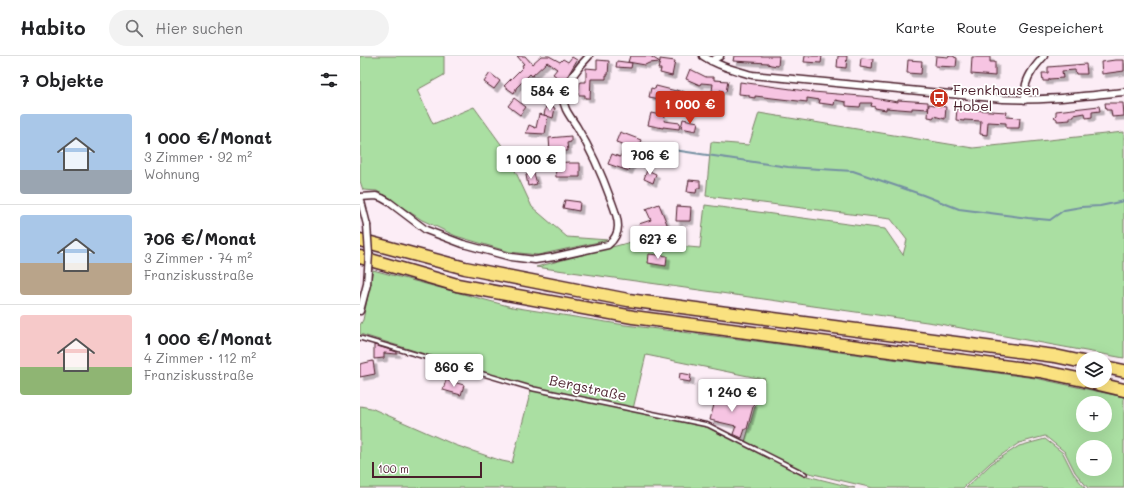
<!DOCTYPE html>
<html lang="de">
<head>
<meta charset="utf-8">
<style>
  :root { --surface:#fff; --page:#f2f2f2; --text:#202124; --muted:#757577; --line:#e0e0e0; --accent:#c8321e }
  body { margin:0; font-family:Mali,sans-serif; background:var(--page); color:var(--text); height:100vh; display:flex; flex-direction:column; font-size:15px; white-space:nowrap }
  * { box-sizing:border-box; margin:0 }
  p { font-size:13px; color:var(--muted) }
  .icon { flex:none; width:22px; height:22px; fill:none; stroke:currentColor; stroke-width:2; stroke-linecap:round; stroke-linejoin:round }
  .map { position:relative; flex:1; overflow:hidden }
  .sheet { display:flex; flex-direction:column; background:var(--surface); width:360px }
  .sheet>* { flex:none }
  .buttons { position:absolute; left:716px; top:296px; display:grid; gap:8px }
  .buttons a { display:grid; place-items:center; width:36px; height:36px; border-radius:50%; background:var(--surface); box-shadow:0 4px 16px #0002; font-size:20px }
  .scale { position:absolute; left:12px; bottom:10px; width:110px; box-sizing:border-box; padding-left:4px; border:2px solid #4a1f2b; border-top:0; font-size:11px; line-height:14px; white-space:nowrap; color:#4a1f2b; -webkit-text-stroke:3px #fff; paint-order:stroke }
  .price { position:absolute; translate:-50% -34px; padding:0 9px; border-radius:4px; background:#fff; color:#222; font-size:13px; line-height:26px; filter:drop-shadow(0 1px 2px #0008) }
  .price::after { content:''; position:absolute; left:50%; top:24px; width:12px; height:9px; margin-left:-6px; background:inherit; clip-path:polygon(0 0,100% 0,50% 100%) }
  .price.selected { background:var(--accent); color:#fff }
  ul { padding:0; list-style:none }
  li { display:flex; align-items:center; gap:12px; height:100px; padding:0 20px }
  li+li { border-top:1px solid var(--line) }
  li span { display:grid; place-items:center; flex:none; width:112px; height:80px; border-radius:4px; color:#555 }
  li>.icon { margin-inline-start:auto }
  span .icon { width:48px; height:48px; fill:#fffc; stroke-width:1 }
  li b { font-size:17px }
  h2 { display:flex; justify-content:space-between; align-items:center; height:48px; padding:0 20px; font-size:17px }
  header { display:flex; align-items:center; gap:24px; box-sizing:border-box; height:56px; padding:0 20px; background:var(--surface); border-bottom:1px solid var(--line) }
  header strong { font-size:19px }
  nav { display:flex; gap:22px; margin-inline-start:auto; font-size:14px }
  .search { width:280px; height:36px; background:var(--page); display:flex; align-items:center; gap:10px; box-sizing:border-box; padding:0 14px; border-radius:22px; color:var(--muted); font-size:15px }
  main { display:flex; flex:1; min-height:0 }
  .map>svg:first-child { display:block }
  .green { fill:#aadfa2; stroke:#7a7f66; fill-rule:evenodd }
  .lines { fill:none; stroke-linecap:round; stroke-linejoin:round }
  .stream { stroke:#7490a2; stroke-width:2 }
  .building { fill:#f6c4e2; stroke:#4a1f2b; filter:url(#shadow) }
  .lane-casing { stroke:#4a1f2b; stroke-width:6 }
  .street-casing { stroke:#4a1f2b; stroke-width:9 }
  .highway-casing { stroke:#4a1f2b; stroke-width:15 }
  .lane { stroke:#fff; stroke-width:3 }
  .street { stroke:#fff; stroke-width:6 }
  .highway { stroke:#fae180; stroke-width:12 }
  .street-bridge-casing { stroke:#4a1f2b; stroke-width:9; stroke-linecap:butt }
  .street-bridge { stroke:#fff; stroke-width:6 }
  .labels { text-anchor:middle; stroke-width:3.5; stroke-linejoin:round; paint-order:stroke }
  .poi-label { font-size:14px; fill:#4a1f2b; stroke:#fff; text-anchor:start }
  .street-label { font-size:14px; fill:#4a1f2b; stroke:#fff }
</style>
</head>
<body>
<header>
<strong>Habito</strong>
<div class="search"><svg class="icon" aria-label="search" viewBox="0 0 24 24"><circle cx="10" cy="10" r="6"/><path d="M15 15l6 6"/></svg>Hier suchen</div>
<nav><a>Karte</a><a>Route</a><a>Gespeichert</a></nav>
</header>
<main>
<section class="sheet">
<h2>7 Objekte<svg class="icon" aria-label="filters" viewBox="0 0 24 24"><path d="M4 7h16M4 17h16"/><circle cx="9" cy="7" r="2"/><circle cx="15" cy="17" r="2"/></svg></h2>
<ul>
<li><span style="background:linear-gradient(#a9c7e8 70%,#9aa5b1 0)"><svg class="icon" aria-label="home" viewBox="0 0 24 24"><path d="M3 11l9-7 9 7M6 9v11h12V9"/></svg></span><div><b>1 000 €/Monat</b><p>3 Zimmer · 92 m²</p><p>Wohnung</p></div></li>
<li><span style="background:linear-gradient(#a9c7e8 60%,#b9a48a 0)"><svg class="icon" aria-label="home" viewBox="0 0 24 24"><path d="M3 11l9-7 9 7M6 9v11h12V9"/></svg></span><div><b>706 €/Monat</b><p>3 Zimmer · 74 m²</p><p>Franziskusstraße</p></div></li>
<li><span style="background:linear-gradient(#f6c9c9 65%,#8fb573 0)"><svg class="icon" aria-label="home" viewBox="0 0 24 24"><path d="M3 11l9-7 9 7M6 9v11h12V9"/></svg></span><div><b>1 000 €/Monat</b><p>4 Zimmer · 112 m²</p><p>Franziskusstraße</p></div></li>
</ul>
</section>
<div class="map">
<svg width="764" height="432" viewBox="0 0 764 432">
  <defs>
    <filter id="shadow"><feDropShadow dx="3.5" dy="3.5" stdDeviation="0" flood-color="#0004"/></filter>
  </defs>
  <rect width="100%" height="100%" fill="#fcedf6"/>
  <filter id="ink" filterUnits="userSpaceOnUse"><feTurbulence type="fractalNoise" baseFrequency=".025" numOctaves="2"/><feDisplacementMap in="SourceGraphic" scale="8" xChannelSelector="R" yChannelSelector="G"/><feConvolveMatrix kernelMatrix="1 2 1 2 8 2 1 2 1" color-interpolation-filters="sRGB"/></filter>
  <g filter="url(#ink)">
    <path class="green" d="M0 0H84V19L57 34 73 68 114 51 146 95 172 151 207 181 248 184 178 199 150 196 96 180 62 164 17 135 3 134 0 125Z
      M399 57 613 92 764 76V302L574 267 176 211 271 186 340 192 345 149 525 173 543 199 547 184 531 163 346 140 351 86 389 89Z
      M13 214 152 251 265 269 403 286 675 322 764 341V432H728L715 416 705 396 685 380 659 387 631 406 603 432H513L445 416 385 386 397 344 405 323 393 321 286 299 273 353 175 332 0 278V269L3 264ZM723 347H745V369H723ZM723 391H745V413H723Z
      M171 334 347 371 447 420 495 432H0V350L11 352 95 389 142 405 152 407Z
      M685 383 703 397 713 417 725 432H606L631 408 659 390Z"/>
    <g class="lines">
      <path class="stream" d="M307 93 428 111 493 115 563 139 599 153 668 162 690 164 704 154 721 151 740 150 764 145"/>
    </g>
    <path class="building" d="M157 0H165L172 8 181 0H189L200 6 203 3 208 6 212 1 217 4 204 26 193 18 197 13 187 6 172 20 170 18 156 32V33L154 37 144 30 163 11 162 9 164 8Z
      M270 0H290L300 6V3L315 5 312 20 300 17 301 13H298L300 6 289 7 285 9 268 6Z
      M374 0H419L418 10 411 9 408 8V7L373 5Z
      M445 0H462L461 7 444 6Z
      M478 0H487L486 12 477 11Z
      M576 0 589 1V0H594V1L597 2 596 11 575 10Z
      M612 1H630V6H635V20L611 18Z
      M501 2 513 3 512 13 500 11Z
      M237 4 249 5 248 19H246V23H231L230 42H225V39H218L220 26H226V12L237 13Z
      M548 4 562 5 561 18 547 17Z
      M755 4H764V15L742 18 741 6Z
      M257 5 272 7 271 12 256 11Z
      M726 8 727 18H716L715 14 702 15 703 22 689 23V25H683L682 17H688V11Z
      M330 13 346 21H354V24L368 25 366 36 360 34V36L352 35 353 28 341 27 340 29 326 23Z
      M130 17 140 25 134 33 124 26Z
      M380 26 453 36 513 41V42L538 46V44L568 46V53L552 52V54L526 52V54L515 52V51L511 50 512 47H501L500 51 486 50V46L475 44 474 49 459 47 460 44 447 42V46L395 40V42L389 41V39L379 38Z
      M296 30 316 35V34L322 36V35L334 40 330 50 307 41 306 44 289 41 291 32 295 33Z
      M154 42 166 51 160 59 148 50Z
      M745 47H763L764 60 752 61 751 54H746Z
      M569 48 586 51 585 63 574 60V62L568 61Z
      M186 50 195 52 193 62 184 59Z
      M739 50 740 55 732 56V61L726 62 725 57 714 59V61H710V64L697 65V63L694 61 696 59V55Z
      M597 53 647 56 646 61 660 62 659 72H646V67L628 66 627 79 620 78 621 65 604 64V65L596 64Z
      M291 57 305 60 304 65 320 67 319 73 303 71V72L288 69Z
      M179 58 188 60 185 78 166 77 169 69 176 72Z
      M323 63 338 66 336 75 321 72Z
      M260 76 281 84 269 115 248 108 252 98 260 101 265 89 256 86Z
      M211 80V86L207 87 208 95H190L189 82Z
      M209 106 208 107H220V121H196L195 107Z
      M287 114 296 118 293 127 284 123Z
      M174 117 177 128 168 130 166 119Z
      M329 124 340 125V132H337L336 137 327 136Z
      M205 144 220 146 219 155 203 152Z
      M299 148 309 173 295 178 297 183 286 187 279 168 291 164 286 153Z
      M317 150 331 151 330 165H316Z
      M289 198 307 200 306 210 288 207Z
      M14 289 37 296V298L24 297V302L14 303Z
      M13 305 15 318 0 321V308Z
      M320 317 331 319 330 326 319 324Z
      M86 324 104 329 101 339 83 334Z
      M357 337 394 347 387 373H385L382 382 373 378 376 370 350 364Z"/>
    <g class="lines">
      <g class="lane-casing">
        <path id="lane" d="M0 282 174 333 348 369 445 418"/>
      </g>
      <g class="street-casing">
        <path id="street" d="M343 0C358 10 375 14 392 19L643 43C684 45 724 40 764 36
          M351 5 360 0
          M665 44C665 39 665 33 666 28 669 17 677 8 684 0
          M0 141 16 140 22 142 29 146 66 174 103 188 151 201 175 204 194 201 248 189C254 184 258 178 258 170 258 161 254 152 251 144 242 119 231 94 217 71 211 61 203 53 203 41 204 29 221 8 229 0
          M0 141 7 169
          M0 255 7 228"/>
      </g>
      <g class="highway-casing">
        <path id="highway" d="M0 184 105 212 268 244 695 300 723 306
          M0 201 97 229 273 261 680 315 723 324
          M745 311 764 315
          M726 325 764 334"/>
      </g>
      <use href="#lane" class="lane"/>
      <use href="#street" class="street"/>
      <use href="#highway" class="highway"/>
      <g class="street-bridge-casing">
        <path id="street-bridge" d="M7 169 9 198 7 228"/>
      </g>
      <use href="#street-bridge" class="street-bridge"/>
    </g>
  </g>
  <defs>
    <g id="bus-disc" transform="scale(1)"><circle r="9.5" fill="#c8321e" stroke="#fff"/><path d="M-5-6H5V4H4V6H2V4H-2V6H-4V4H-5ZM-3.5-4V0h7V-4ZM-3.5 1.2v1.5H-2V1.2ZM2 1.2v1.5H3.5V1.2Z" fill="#fff"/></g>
  </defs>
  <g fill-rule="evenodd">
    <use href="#bus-disc" x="579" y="42"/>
  </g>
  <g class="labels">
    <g class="poi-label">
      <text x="593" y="39">Frenkhausen<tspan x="593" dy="16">Hobel</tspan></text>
    </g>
    <g class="street-label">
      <text transform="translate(228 332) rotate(12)" y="5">Bergstraße</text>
    </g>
  </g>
</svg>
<div class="buttons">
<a><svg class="icon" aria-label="layers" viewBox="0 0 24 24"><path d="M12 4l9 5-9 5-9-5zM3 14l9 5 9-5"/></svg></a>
<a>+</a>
<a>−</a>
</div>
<div class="scale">100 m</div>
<b class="price" style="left:190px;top:56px">584 €</b>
<b class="price selected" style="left:330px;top:69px">1 000 €</b>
<b class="price" style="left:290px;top:120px">706 €</b>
<b class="price" style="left:171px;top:124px">1 000 €</b>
<b class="price" style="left:298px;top:204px">627 €</b>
<b class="price" style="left:94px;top:332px">860 €</b>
<b class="price" style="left:372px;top:357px">1 240 €</b>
</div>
</main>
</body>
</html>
